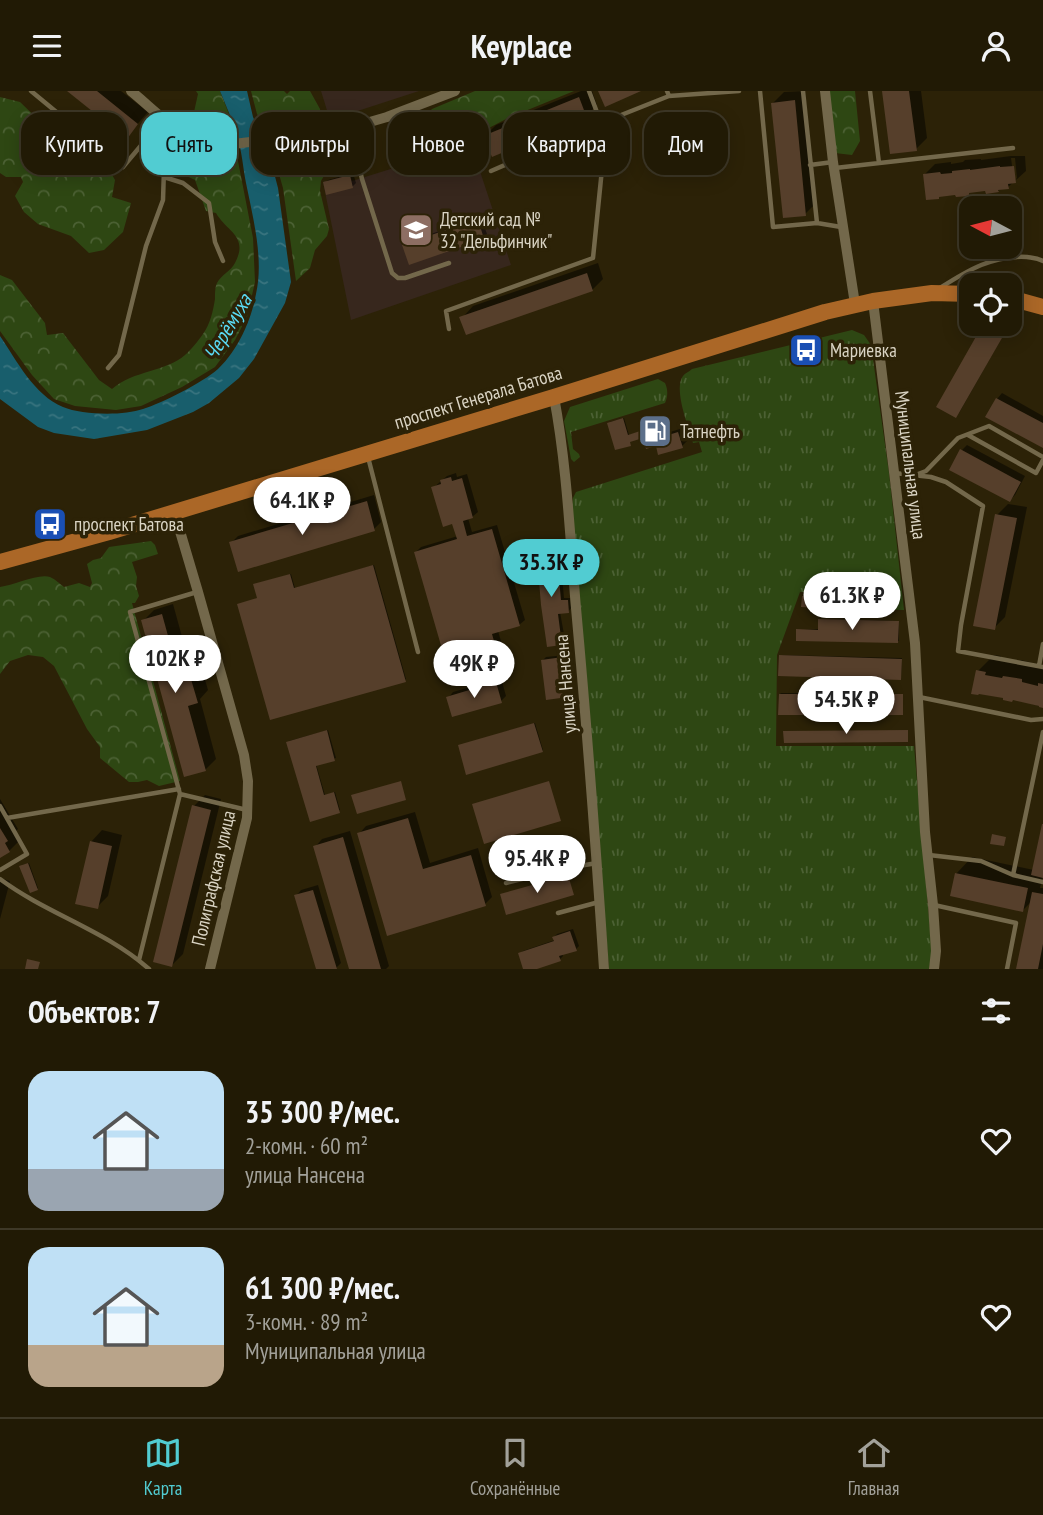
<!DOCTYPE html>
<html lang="ru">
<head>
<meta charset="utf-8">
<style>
  :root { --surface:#211a05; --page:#29230f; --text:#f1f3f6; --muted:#a2a19a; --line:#3e3827; --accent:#51ccd2 }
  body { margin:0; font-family:"PT Sans Narrow",sans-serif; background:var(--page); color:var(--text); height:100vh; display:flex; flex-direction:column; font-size:26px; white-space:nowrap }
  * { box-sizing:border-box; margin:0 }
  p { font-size:23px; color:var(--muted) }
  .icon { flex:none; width:38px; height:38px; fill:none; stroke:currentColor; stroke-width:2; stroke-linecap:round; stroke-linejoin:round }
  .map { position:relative; height:878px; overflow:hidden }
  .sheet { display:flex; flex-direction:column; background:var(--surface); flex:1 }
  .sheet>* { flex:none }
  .guide { position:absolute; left:21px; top:21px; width:1001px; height:63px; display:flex; gap:14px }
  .needle { width:46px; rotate:277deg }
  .fabs { position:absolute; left:959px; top:105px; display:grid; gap:14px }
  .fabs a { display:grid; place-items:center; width:63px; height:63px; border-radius:14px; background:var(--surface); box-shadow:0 4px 18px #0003,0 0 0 2px var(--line); font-size:35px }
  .price { position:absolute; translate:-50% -60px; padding:0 16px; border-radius:24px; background:#fff; color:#222; font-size:23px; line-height:46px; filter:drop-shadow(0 2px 4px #0008) }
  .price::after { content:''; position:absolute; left:50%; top:42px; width:21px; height:16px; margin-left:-10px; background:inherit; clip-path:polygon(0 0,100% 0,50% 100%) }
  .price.current { background:var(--accent); color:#111 }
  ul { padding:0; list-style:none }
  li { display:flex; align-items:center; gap:21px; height:175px; padding:0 28px }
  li+li { border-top:2px solid var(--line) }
  li span { display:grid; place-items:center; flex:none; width:196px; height:140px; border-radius:21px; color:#555 }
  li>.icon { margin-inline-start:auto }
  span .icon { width:84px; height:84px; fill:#fffc; stroke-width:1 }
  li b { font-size:30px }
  h2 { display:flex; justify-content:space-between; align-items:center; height:84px; padding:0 28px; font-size:30px }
  .tag { padding:0 24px; border-radius:21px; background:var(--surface); box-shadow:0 4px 18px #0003,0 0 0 2px var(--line); font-size:24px; line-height:63px }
  .tag.current { background:var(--accent); color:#111 }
  header { display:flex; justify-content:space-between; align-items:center; height:91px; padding:0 28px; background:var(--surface); font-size:32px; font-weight:800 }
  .dock { display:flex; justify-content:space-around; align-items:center; height:98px; border-top:2px solid var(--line); background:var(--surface); font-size:19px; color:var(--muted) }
  .dock a { display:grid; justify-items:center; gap:4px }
  .dock .current { color:var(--accent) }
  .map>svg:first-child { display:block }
  .education { fill:#37271d }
  .grass { fill:url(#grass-tufts) }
  .forest { fill:url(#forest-crowns) }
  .water { fill:url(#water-ripples) }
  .shadow { fill:#0007; fill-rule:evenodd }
  .building { fill:#563f2b }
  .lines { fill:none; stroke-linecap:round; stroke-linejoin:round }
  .service { stroke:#73684b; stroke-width:4.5 }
  .minor { stroke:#73684b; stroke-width:10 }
  .primary { stroke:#ab6727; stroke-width:16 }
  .labels { text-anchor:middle; stroke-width:7; stroke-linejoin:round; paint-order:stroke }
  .poi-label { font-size:19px; fill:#dad4c4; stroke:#2c2207; text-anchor:start }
  .street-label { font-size:19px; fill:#dad4c4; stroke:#2c2207 }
  .water-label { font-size:21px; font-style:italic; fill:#5adaf5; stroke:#2c2207 }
</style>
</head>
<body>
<header><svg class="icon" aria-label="menu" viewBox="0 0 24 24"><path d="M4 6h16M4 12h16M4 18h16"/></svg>Keyplace<svg class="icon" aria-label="person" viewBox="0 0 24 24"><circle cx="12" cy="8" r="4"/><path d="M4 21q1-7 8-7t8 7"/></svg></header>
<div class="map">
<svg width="1043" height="878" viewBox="0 0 1043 878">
  <defs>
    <pattern id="grass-tufts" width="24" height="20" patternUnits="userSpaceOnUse" patternTransform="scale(1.75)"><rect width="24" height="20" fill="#2e4713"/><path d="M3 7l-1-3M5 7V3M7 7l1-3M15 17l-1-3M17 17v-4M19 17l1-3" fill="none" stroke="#4c6134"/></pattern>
    <pattern id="forest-crowns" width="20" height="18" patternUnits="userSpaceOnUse" patternTransform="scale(1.75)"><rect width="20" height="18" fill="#2e4713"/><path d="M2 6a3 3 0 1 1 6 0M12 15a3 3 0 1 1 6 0" fill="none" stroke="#4c6134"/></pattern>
    <pattern id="water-ripples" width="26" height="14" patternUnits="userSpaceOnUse" patternTransform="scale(1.75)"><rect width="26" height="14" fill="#185e6c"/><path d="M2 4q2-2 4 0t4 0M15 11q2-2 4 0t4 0" fill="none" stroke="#39747f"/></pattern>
  </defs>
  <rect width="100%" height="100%" fill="#2c2207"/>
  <path class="education" d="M321 0H419L330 29Z
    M471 53 511 174 351 229 323 91 350 84 352 90Z"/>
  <path class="grass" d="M852 239 864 244 871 254 889 382 904 519 864 518V503L800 501 777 564 776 655H914L932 861 929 878H609L571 420 573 407 576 401 702 361 699 351 693 352C689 337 673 298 683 285 685 282 689 281 692 278Z
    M658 288 665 292C668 299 668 305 665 312L571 341 573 358 579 363 580 366 574 371 571 368 564 330 570 316Z"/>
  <path class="forest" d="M196 0H220L237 44 220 46 197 32 194 21 198 3Z
    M251 0H284L287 3 290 0H310L320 18 322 35 267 43 257 23Z
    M475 0H574L508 27 464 50 437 48 416 35 432 18Z
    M829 0H855L860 50 852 64 835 62Z
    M0 6 20 11 50 40 81 63 103 68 115 89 112 106 131 112 123 141 104 159 89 162 71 145 38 133 24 121 15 105 23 91 21 86H6L0 82Z
    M157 53 170 61 196 60 207 66 237 65 253 147 255 191 247 226 235 249 215 276 182 296 141 315 116 319 75 315 54 308 32 284 0 240V184L12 189 45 232 47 244 63 242 99 289 112 298C134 279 166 281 185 264 191 259 198 250 203 243 210 233 213 221 215 208 215 203 215 196 217 192 221 184 231 180 235 172 249 145 227 141 216 122L206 120 195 89 174 79 145 75 146 65Z
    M322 53 329 67 330 74 321 90 320 100 329 138 327 145 315 159 310 177 296 190 283 97 277 76 284 61 300 56Z
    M151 450 155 454 158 463 132 471 137 486 136 495 139 505 135 512H132L180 690 159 695 147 689 138 691H129L100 667V656L87 638 54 575 43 566 28 564 10 570 0 583V496C14 494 39 482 50 486 55 488 60 493 64 496L79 492 90 496 92 492 87 473 93 469 101 467 109 456Z"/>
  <path class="water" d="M220 0H247L253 26 267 55 278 97 291 191 285 212 254 268 239 287 209 312 193 321 147 339 94 348 54 342 38 336 0 308V245C17 270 34 304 63 316 82 324 123 325 143 318 162 312 202 292 218 278 238 259 251 230 256 203 264 168 253 127 246 92 243 77 242 60 237 45 233 30 226 15 220 0Z"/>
  <path class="shadow" d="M69 0H121L148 21 127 45Z
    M581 0H592L597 14 586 25 493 63 485 45 496 34Z
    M805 0 816 112 805 123 773 12 784 1Z
    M884 0H921L927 47 916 58Z
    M1011 65H1025L1026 80 1008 96 1001 97 998 100 924 84 935 73 951 71V73L963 71 965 69 981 68V69ZM1011 67H1015L1017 87 1014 90Z
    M353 82 356 92 353 95 325 92 328 89Z
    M481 126 487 143 483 147 404 155 407 151Z
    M598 172 603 188 592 199 462 227 473 215Z
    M986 233 1004 243 959 322 983 236Z
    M1002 302 1043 325V355L997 308Z
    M624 327 629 344 644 339 646 337V340L668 333 670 341 683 337 687 350 682 355 657 353 644 344 630 349V353L610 331Z
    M967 354 1025 385 1015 404 1010 409 962 359Z
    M456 382 457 386 467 383 478 421 472 426 468 427 472 441 497 434 525 529 519 534 498 540 503 557 497 562 473 547 416 461 421 456 458 445 453 431 433 397 447 385Z
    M374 404 381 431 374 438 231 452 238 445Z
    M1008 413 1027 416 1005 526 994 537 997 424Z
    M560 462 564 507H570L571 517 568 521H560L565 549 561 553 539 467 542 464Z
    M374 474 406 588 405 589 259 507 256 493 291 483 295 497Z
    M805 504 859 506V516L858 517 804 505Z
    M173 513 189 571 199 568 208 599 200 608 216 668 205 679 143 530 154 519Z
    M821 528 899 530V550L798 539 820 538Z
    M566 564 570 601 567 604 543 569 546 566Z
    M782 564 902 567 901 586 900 587 781 565Z
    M994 564 1001 565 1000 568 1018 572 1021 569 1037 573 1043 577V616L1014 608 978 580Z
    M501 587 506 605 501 610 448 607 453 601Z
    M781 602 903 603V621L780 603Z
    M535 632 543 659 542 660 461 654Z
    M328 639 336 667 316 673 325 704 335 701 340 719 311 729 289 650Z
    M205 704 221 708 183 863 172 874 194 715Z
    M0 708 18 738 15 741 20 749 9 760 0 765Z
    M415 721 430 772 478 757 492 806 485 813 359 743 366 735Z
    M1043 735V785L1040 797H1043V878H1018L1032 810 1023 819 956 783 972 766 1034 779Z
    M102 739 122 744 108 805 97 816 91 751Z
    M350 740 389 875 386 878H350L315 756 322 748Z
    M29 772 38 797 37 798 22 774Z
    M0 787 10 790 0 828Z
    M318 794 341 872 336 877 296 805 301 799Z
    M573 838 579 855 576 858 562 863 563 865 560 868 520 863 523 860 555 849 554 846 557 843Z"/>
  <path class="building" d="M67 0H97L138 33 127 48Z
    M598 0H641L605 16Z
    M882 0H909L917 60 890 63Z
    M579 6 587 27 492 66 483 45Z
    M795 9 806 125 783 127 771 12Z
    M1000 75V76L1014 75 1016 92 1008 93 1009 98 998 99 999 101 986 103 985 100 969 102V105L956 106 955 104 939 106V108L926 109 923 83 940 81 941 83 952 82V80L970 78V79Z
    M350 84 353 97 326 104 323 91Z
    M478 128 484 148 409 174 402 154Z
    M587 182 593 200 466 244 459 226Z
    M982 235 1002 247 956 327 936 316Z
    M996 307 1043 332V357L985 326Z
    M623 327 628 344 661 333 665 345 678 341 683 357 658 364 656 355 646 358 643 347 630 351 631 355 615 359 607 332Z
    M960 358 1021 391 1010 411 949 379Z
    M451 386 452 390 462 387 473 427 463 430 467 445 492 438 520 535 492 543 498 564 477 570 471 550 442 558 414 461 457 448 452 433 443 436 431 396 441 393 440 389Z
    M367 410 375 440 238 481 229 451Z
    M995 423 1017 427 995 539 973 535Z
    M557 464 561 509H568L569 522 558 523 562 554 547 556 541 514 537 466Z
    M373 474 406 591 270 629 237 513 257 507 253 493 290 483 294 497Z
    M802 505 859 507 858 519 801 516Z
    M162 523 178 581 188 578 198 612 188 615 206 680 184 686 141 529Z
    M818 528 899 530 898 552 796 550V538L818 539Z
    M779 564 902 568 901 589 778 585Z
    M563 566 568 606 546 609 541 569Z
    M976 579 986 581 985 584 1002 587 1003 585 1022 588V591L1038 595V592L1043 593V617L1039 616V615L1013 609 1012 611 1003 609V607L979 603 978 604 971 603Z
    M496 591 502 612 452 626 446 606Z
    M779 603H903V624H778Z
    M534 632 543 661 466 684 458 654Z
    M327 639 335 670 316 675 324 704 334 701 340 722 310 731 286 651Z
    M908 639V651L784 652 783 640Z
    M401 690 406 709 357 723 351 704Z
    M549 690 561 730 484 753 472 713Z
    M192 714 211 719 172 876 153 871Z
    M408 727 423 778 471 764 486 815 387 845 357 742Z
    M1042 733H1043V787L1031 784Z
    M0 737 8 750 5 752 10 761 0 767Z
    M992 743 1006 746 1004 755 990 753Z
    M343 746 381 878H349L313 755Z
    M90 750 112 755 98 818 75 813Z
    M28 772 38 799 30 802 19 775Z
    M955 782 1028 797 1023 821 950 805Z
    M568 784 574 804 506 824 500 803Z
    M313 799 337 878H316L294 804Z
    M1032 801 1043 803V853L1038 878H1016Z
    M570 840 577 860 559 865 561 870 537 878H523L518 862 554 850 552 846Z
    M27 868 40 871 38 878H25Z"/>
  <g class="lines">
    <path class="service" d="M31 0 123 76 164 27
      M667 0 669 5 739 0
      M760 0 773 136 817 132
      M803 0 817 132 841 136
      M870 0 879 72
      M350 38 362 88 392 182 398 187H405L449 172
      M810 74 833 71
      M835 77 1013 57
      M491 80 601 32 669 5
      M164 86 183 92 209 112 215 151 223 170
      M940 197C968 179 993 164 1027 166 1033 167 1037 167 1043 170
      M449 238 446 220 593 167 602 78 601 32 589 0
      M108 277 119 264 146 155 163 109 164 78 153 40
      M968 344 1036 382 1043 369
      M368 366 418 561
      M894 382 931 386 946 391 983 415 961 534 958 560 1043 576
      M918 383 926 380 958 347 989 335 1043 366
      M1039 575 1043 553
      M919 606 1031 629 1043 628
      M180 703 130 521 197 501
      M0 715 27 763 0 779
      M7 727 179 698
      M929 764 981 770 1013 784 1043 791
      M1013 784 1043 641
      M0 788C47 823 105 839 149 878
      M506 792 567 777 597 772
      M934 814 1016 832 1007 878
      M558 822 599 811
      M139 869 180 703 247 719"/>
    <path class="minor" d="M131 0C157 21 183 51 217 55L309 44 349 37 387 26 455 0
      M825 0 833 71 855 213
      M873 210 915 552 925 741 933 814 936 860 934 878
      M554 306C567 375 570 447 576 517 587 637 596 758 604 878
      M174 420 198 501 244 664 248 690 247 727 210 878"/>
    <path class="primary" d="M1010 207 1043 216
      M0 471 109 441 554 306 825 221 873 210 932 202 971 203"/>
  </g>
  <defs>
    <g id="school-square" transform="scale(1.75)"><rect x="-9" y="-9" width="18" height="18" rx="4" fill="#8d6e63" stroke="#2c2207"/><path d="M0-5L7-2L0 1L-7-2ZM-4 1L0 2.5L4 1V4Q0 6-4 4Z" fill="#fff"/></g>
    <g id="bus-square" transform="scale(1.75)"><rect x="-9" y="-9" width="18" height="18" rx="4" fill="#1a4fb4" stroke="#2c2207"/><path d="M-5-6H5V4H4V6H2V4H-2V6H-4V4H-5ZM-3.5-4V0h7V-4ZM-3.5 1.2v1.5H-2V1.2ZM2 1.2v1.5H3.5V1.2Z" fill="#fff"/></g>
    <g id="fuel-square" transform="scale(1.75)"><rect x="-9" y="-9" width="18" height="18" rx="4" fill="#5c6f8a" stroke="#2c2207"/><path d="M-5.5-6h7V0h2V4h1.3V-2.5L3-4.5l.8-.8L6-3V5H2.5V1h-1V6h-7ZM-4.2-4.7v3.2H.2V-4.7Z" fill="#fff"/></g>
  </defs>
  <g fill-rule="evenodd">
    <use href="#school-square" x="416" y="139"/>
    <use href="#bus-square" x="806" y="259"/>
    <use href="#fuel-square" x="655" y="340"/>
    <use href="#bus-square" x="50" y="433"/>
  </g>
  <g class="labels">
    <g class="poi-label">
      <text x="440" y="135">Детский сад №<tspan x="440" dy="22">32 "Дельфинчик"</tspan></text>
      <text x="830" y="266">Мариевка</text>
      <text x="680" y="347">Татнефть</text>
      <text x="74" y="440">проспект Батова</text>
    </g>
    <g class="street-label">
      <text transform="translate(478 306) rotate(-17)" y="7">проспект Генерала Батова</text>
      <text transform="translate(911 374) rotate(83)" y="7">Муниципальная улица</text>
      <text transform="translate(565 593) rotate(-95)" y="7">улица Нансена</text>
      <text transform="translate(213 787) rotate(-77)" y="7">Полиграфская улица</text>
    </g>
    <g class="water-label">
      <text transform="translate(228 236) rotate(-59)" y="7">Черёмуха</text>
    </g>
  </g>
</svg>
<div class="fabs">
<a><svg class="needle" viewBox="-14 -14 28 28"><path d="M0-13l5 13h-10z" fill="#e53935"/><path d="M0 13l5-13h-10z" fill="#a2a19a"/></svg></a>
<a><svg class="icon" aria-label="locate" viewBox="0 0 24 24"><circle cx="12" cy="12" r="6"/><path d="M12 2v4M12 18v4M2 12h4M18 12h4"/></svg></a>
</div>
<b class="price" style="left:302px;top:446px">64.1K ₽</b>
<b class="price current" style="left:551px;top:508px">35.3K ₽</b>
<b class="price" style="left:852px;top:541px">61.3K ₽</b>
<b class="price" style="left:175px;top:604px">102K ₽</b>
<b class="price" style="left:474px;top:609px">49K ₽</b>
<b class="price" style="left:846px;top:645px">54.5K ₽</b>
<b class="price" style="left:537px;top:804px">95.4K ₽</b>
<div class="guide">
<a class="tag">Купить</a>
<a class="tag current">Снять</a>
<a class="tag">Фильтры</a>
<a class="tag">Новое</a>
<a class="tag">Квартира</a>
<a class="tag">Дом</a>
</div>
</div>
<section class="sheet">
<h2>Объектов: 7<svg class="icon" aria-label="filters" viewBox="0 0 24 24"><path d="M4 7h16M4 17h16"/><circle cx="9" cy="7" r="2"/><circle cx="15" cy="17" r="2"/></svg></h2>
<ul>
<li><span style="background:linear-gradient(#bfe0f5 70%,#9aa5b1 0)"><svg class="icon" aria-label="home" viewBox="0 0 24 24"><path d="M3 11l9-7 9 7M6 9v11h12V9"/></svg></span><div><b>35 300 ₽/мес.</b><p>2-комн. · 60 m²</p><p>улица Нансена</p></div><svg class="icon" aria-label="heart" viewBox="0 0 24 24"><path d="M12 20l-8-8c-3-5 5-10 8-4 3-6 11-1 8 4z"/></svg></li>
<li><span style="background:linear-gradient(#bfe0f5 70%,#b9a48a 0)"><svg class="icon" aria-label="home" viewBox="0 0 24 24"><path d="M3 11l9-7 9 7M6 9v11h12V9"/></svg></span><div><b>61 300 ₽/мес.</b><p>3-комн. · 89 m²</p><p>Муниципальная улица</p></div><svg class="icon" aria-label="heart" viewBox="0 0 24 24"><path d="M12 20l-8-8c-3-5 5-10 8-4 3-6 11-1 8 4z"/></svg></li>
</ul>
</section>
<nav class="dock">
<a class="current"><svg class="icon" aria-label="map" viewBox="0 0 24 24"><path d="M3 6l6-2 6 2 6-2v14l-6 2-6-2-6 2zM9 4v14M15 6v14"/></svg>Карта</a>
<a><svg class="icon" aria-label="saved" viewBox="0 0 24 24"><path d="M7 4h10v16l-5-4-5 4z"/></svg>Сохранённые</a>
<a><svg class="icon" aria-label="home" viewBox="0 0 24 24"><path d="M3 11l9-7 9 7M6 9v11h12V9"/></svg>Главная</a>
</nav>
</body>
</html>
